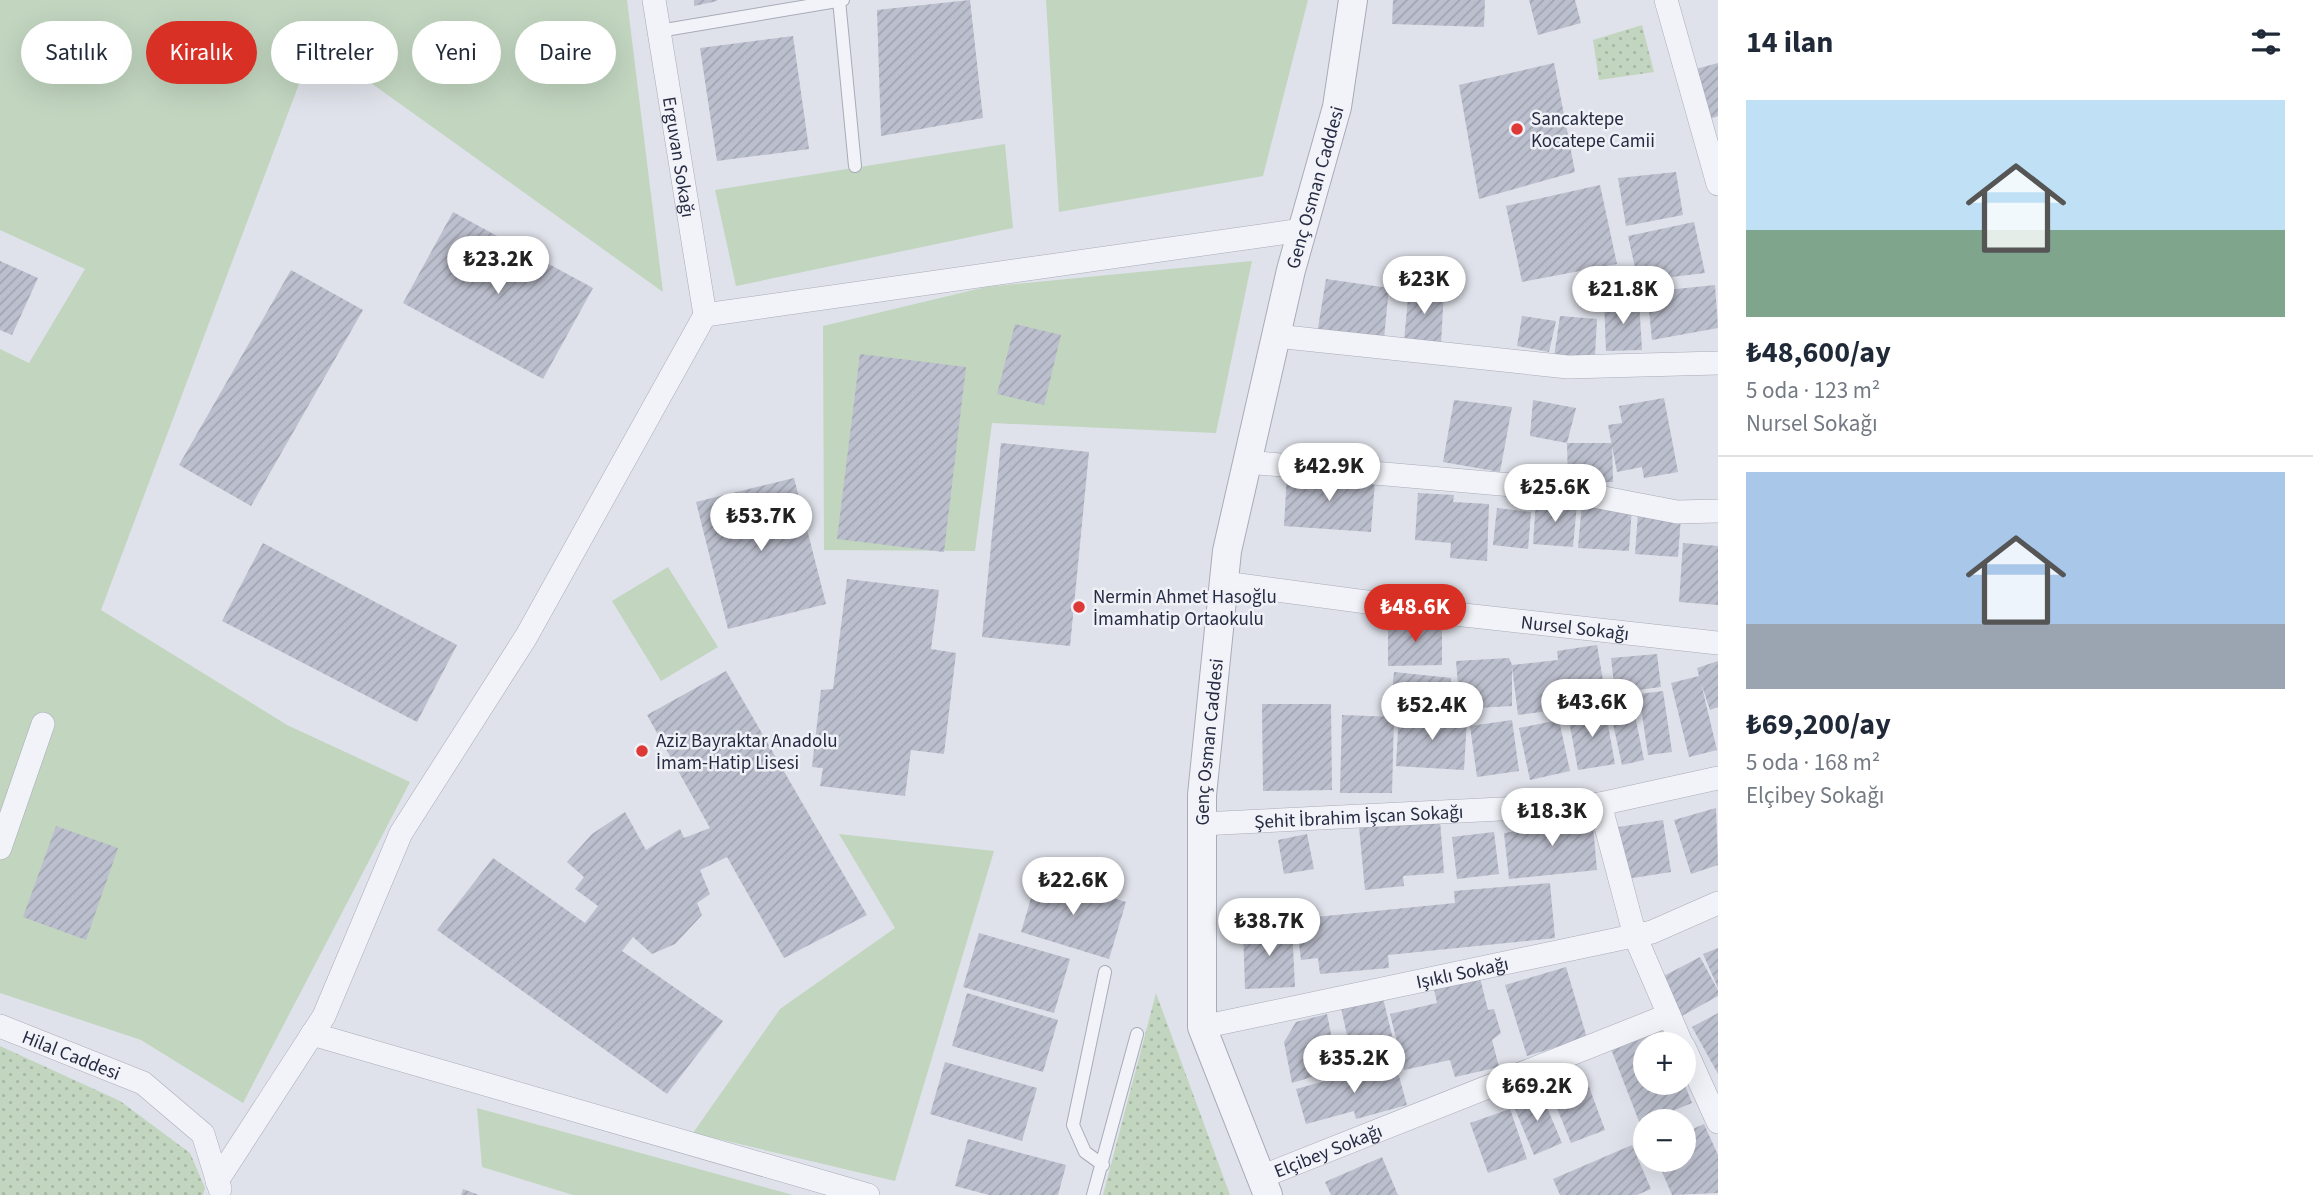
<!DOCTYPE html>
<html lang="tr">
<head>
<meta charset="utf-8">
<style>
  :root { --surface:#fff; --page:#f2f2f3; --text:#1f2937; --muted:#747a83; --line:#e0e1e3; --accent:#d93025 }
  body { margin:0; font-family:"Source Sans 3",sans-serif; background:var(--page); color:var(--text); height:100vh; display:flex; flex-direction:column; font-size:26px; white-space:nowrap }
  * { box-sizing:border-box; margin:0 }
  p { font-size:23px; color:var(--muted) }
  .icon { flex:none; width:38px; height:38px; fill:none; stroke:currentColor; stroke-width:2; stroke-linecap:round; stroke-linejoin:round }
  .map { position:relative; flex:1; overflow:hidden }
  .details { display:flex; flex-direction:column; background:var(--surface); width:595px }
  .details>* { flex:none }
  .hud { position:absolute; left:21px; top:21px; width:665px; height:63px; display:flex; gap:14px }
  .buttons { position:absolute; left:1633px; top:1032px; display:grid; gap:14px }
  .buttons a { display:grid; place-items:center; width:63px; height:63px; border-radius:50%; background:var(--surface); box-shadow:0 7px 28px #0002; font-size:35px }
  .price { position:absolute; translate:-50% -60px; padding:0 16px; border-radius:24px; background:#fff; color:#222; font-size:23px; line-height:46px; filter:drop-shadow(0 2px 4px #0008) }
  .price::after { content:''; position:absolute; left:50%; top:42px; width:21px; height:16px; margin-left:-10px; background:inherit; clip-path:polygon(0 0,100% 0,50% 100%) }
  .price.current { background:var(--accent); color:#fff }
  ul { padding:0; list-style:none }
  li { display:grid; align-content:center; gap:14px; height:371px; padding:0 28px }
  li+li { border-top:2px solid var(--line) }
  li span { display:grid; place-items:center; height:217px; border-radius:0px; color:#555 }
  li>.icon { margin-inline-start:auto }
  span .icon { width:126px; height:126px; fill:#fffc; stroke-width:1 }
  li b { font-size:30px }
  h2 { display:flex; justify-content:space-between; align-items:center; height:84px; padding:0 28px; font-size:30px }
  .chip { padding:0 24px; border-radius:32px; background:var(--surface); box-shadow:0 7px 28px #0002; font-size:24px; line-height:63px }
  .chip.current { background:var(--accent); color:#fff }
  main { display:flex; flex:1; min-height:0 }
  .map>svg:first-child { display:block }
  .grass { fill:#c1d5bf }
  .park { fill:url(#park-dots) }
  .building { fill:url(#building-hatch) }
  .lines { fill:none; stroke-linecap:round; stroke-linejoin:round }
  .service-casing { stroke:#a8abb8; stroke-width:14 }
  .minor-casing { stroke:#a8abb8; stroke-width:24 }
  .tertiary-casing { stroke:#a8abb8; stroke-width:30 }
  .service { stroke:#f2f3f8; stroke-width:12 }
  .minor { stroke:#f2f3f8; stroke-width:23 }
  .tertiary { stroke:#f2f3f8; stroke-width:28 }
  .poi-dot { fill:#dd3936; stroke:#eff1f7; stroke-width:2.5 }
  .labels { text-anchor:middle; stroke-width:5; stroke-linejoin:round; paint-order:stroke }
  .poi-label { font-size:19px; fill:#262c43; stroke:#eff1f7; text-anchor:start }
  .street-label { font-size:19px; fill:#262c43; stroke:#eff1f7 }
</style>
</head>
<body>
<main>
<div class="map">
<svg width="1718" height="1195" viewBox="0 0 1718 1195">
  <defs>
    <pattern id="park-dots" width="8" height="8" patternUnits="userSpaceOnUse" patternTransform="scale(1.75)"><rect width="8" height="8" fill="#c1d5bf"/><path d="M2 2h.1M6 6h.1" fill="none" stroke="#a6b7a5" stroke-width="1.8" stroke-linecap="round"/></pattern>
    <pattern id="building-hatch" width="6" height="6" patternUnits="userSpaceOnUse" patternTransform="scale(1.75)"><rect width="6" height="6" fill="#bcbfcd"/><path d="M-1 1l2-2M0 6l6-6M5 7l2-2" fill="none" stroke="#a1a4b1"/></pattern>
  </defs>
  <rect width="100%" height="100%" fill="#dfe2ea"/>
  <path class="grass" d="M0 0H627L663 292 329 53 302 76 101 610 287 725 410 782 243 1103 141 1040 0 993V349L29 363 85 269 0 230Z
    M1046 0H1308L1263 176 1059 212Z
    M1005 144 1013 228 736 286 715 190Z
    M1252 261 1216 433 992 423 975 551 824 550 823 326 986 287Z
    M668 567 718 647 661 681 612 601Z
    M839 834 994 851 895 1181 693 1133 780 1009 895 928Z
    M477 1108 793 1195H573L482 1167Z"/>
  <path class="park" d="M1642 25 1654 72 1599 80 1593 40Z
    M1156 993 1230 1195H1103Z
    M0 1046 120 1101 190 1153 205 1188 203 1195H0Z"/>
  <path class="building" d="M694 0H717V1L694 6Z
    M970 0 983 118 881 136 877 10Z
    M1393 0H1485L1484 27 1392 24Z
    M1529 0H1575L1581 23 1538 35Z
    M793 36 809 149 717 161 700 48Z
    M1554 63 1575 172 1479 199 1459 85Z
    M1718 63V116L1707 120 1696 69Z
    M1676 172 1683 215 1626 226 1618 178Z
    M1600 185 1617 264 1522 282 1506 206Z
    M453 212 593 288 543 379 403 303Z
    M1694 222 1705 273 1638 281 1628 236Z
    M0 261 38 278 12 335 0 330Z
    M291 270 363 310 251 506 179 465Z
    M1326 279 1389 288 1384 338 1317 334Z
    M1715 285 1718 328 1652 340 1647 292Z
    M1409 288 1444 292 1441 343 1404 341Z
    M1639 300 1642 350 1606 351 1604 302Z
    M1522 316 1556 321 1549 352 1517 346Z
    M1560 316 1597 319 1595 355 1554 357Z
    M1015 324 1061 335 1044 405 997 394Z
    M860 354 966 367 944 552 837 539Z
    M1664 398 1678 472 1644 478 1642 467 1617 472 1608 425 1622 423 1619 406Z
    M1454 400 1512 407 1500 472 1443 462Z
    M1533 400 1576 408 1567 443 1530 436Z
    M1001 443 1089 452 1070 646 982 637Z
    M1567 443H1612L1613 482 1568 483Z
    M1287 475 1375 481 1371 532 1284 526Z
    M794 478 826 604 728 629 696 502Z
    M1418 493 1454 495 1453 502 1489 504 1487 561 1450 558 1451 543 1415 540Z
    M1536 501 1577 504 1573 547 1533 544Z
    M1582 503 1632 506 1629 551 1578 548Z
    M1497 508 1531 512 1528 549 1493 545Z
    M1638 513 1681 517 1678 557 1635 554Z
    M263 543 457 645 417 722 222 621Z
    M1683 543 1718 546V605L1679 602Z
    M847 579 939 590 931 649 956 653 944 754 911 750 905 796 820 786 823 768 812 767 821 690 833 689Z
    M1442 623V665L1388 666V624Z
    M1597 645 1605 692 1564 698 1560 678 1564 709 1518 715 1512 667V706L1460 709 1456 661 1509 658 1512 665 1558 660 1557 651Z
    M1657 654 1661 687 1615 693 1611 658Z
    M1718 661V707L1710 710 1701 683 1717 750 1689 757 1671 683 1699 676 1697 668Z
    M726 671 867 915 784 958 727 857 700 870 710 894 697 903 702 915 675 944 652 954 633 937 622 951 723 1021 667 1094 437 930 493 858 585 923 598 906 575 889 584 877 567 862 592 834 625 812 646 850 680 829 684 838 710 828 647 715Z
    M1394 672 1451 678 1448 709 1391 703Z
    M1663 691 1672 752 1648 755 1639 694Z
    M1262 704H1331L1332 790 1263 791Z
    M1633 706 1644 760 1622 765 1610 710Z
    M1605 708 1615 764 1578 770 1568 715Z
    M1399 713 1467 717 1464 770 1396 766Z
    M1342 715 1394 717 1392 793H1340Z
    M1512 720 1519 771 1477 777 1470 726Z
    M1559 720 1570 771 1530 780 1519 728Z
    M1716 808 1718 865 1691 874 1674 820Z
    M1592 815 1597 870 1509 879 1504 833 1540 828V821Z
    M1440 820 1444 873 1403 876 1404 886 1365 890 1359 827Z
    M1663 820 1671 872 1620 880 1612 828Z
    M56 826 118 848 86 940 23 917Z
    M1494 832 1499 874 1457 879 1452 837Z
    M1307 834 1314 869 1284 874 1278 840Z
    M1038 875 1126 902 1109 959 1021 932Z
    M1550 883 1555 938 1388 955 1389 968 1320 974 1318 958 1301 960 1296 919 1455 903 1454 891Z
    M1292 927 1295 987 1245 989 1243 929Z
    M979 933 1070 959 1054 1013 963 987Z
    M1718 948V988L1703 954Z
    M1700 957 1718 990V996L1680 1017 1660 978Z
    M1566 967 1587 1038 1527 1056 1505 985Z
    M1480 978 1488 1010 1494 1009 1501 1033 1492 1040 1499 1067 1455 1077 1450 1060 1404 1070 1390 1014 1437 1003 1434 989Z
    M967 993 1058 1020 1043 1072 952 1046Z
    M1383 998 1396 1052 1353 1062 1341 1008Z
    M1718 1013V1074L1692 1027Z
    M1327 1014 1338 1069 1292 1083 1284 1042 1296 1022Z
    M1661 1028 1668 1045H1645V1083H1684L1692 1103 1640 1124 1611 1049Z
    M945 1062 1037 1088 1022 1141 930 1114Z
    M1395 1062 1407 1105 1356 1119 1354 1111 1306 1124 1296 1089Z
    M1588 1084 1605 1130 1571 1143 1553 1098Z
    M1540 1091 1562 1143 1534 1155 1512 1102Z
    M1510 1109 1527 1159 1488 1173 1470 1123Z
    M1704 1124 1718 1155V1193L1672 1195 1657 1160H1684V1133Z
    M968 1139 1066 1165 1058 1195H989L955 1186Z
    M1632 1145 1651 1189 1637 1195H1560L1553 1179Z
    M1382 1157 1398 1195H1331L1325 1182Z
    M463 1189 479 1195H461Z"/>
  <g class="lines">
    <g class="service-casing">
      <path id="service" d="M839 0 855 166
        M659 31 843 0
        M1103 1165 1085 1152 1073 1125 1105 972
        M1093 1195 1137 1034"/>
    </g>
    <g class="minor-casing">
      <g id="minor">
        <path id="s1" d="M654 0 705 315"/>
        <path d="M1666 0 1718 184"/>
        <path d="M1276 336 1568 367 1718 363"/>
        <path d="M1247 462 1557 489 1677 512 1718 511"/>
        <path id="s2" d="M1224 583 1464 615 1718 643"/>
        <path id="s3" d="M1201 824 1600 804"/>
        <path d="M0 848 43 724"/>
        <path id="s4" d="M0 1026 143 1083 203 1134 220 1189"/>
        <path id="s5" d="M1202 1027 1652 932 1718 903"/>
        <path d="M312 1034 868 1195"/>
        <path d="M1682 1045 1635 936 1600 804 1718 778"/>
        <path d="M1684 1047 1718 1122"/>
        <path id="s6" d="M1261 1177 1669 1015"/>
        <path d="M217 1181 324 1016 401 833 526 637 705 315 1302 230"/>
      </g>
    </g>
    <g class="tertiary-casing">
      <g id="tertiary">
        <path id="s7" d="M1268 1195 1202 1027V795L1227 551 1291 270 1337 107 1353 0"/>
      </g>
    </g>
    <use href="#service" class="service"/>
    <use href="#minor" class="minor"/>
    <use href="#tertiary" class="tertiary"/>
  </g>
  <g class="poi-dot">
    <circle cx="1517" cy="129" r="7"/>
    <circle cx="1079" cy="607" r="7"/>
    <circle cx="642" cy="751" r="7"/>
  </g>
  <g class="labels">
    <g class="poi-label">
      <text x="1531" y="125">Sancaktepe<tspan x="1531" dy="22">Kocatepe Camii</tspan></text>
      <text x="1093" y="603">Nermin Ahmet Hasoğlu<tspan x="1093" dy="22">İmamhatip Ortaokulu</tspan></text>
      <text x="656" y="747">Aziz Bayraktar Anadolu<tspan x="656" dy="22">İmam-Hatip Lisesi</tspan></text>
    </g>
    <g class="street-label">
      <text dy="7" stroke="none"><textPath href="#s1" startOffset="159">Erguvan Sokağı</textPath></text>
      <text dy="7" stroke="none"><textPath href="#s7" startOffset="1032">Genç Osman Caddesi</textPath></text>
      <text dy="7" stroke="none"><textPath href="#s2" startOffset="354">Nursel Sokağı</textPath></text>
      <text dy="7" stroke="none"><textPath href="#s7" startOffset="466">Genç Osman Caddesi</textPath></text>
      <text dy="7" stroke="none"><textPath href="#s3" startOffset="158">Şehit İbrahim İşcan Sokağı</textPath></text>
      <text dy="7" stroke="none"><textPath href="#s5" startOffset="266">Işıklı Sokağı</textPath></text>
      <text dy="7" stroke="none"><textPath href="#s4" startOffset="77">Hilal Caddesi</textPath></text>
      <text dy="7" stroke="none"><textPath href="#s6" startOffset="72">Elçibey Sokağı</textPath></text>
    </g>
  </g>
</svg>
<div class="buttons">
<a>+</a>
<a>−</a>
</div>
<b class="price" style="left:498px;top:296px">₺23.2K</b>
<b class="price" style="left:1424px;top:316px">₺23K</b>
<b class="price" style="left:1623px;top:326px">₺21.8K</b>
<b class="price" style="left:1329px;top:503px">₺42.9K</b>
<b class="price" style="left:1555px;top:524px">₺25.6K</b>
<b class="price" style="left:761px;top:553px">₺53.7K</b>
<b class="price current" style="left:1415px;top:644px">₺48.6K</b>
<b class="price" style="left:1592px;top:739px">₺43.6K</b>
<b class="price" style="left:1432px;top:742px">₺52.4K</b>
<b class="price" style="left:1552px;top:848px">₺18.3K</b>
<b class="price" style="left:1073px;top:917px">₺22.6K</b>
<b class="price" style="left:1269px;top:958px">₺38.7K</b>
<b class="price" style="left:1354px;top:1095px">₺35.2K</b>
<b class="price" style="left:1537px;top:1123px">₺69.2K</b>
<div class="hud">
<a class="chip">Satılık</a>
<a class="chip current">Kiralık</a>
<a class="chip">Filtreler</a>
<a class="chip">Yeni</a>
<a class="chip">Daire</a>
</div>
</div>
<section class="details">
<h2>14 ilan<svg class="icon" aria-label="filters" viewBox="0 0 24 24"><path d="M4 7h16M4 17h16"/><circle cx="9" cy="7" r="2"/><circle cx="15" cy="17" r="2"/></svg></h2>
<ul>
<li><span style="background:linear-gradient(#bfe0f5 60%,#7fa58c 0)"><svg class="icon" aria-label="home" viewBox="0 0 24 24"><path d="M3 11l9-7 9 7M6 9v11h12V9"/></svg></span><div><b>₺48,600/ay</b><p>5 oda · 123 m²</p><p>Nursel Sokağı</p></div></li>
<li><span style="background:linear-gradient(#a9c7e8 70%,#9aa5b1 0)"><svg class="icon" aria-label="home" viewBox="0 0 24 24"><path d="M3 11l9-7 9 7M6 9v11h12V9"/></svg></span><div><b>₺69,200/ay</b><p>5 oda · 168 m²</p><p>Elçibey Sokağı</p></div></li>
</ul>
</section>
</main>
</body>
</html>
